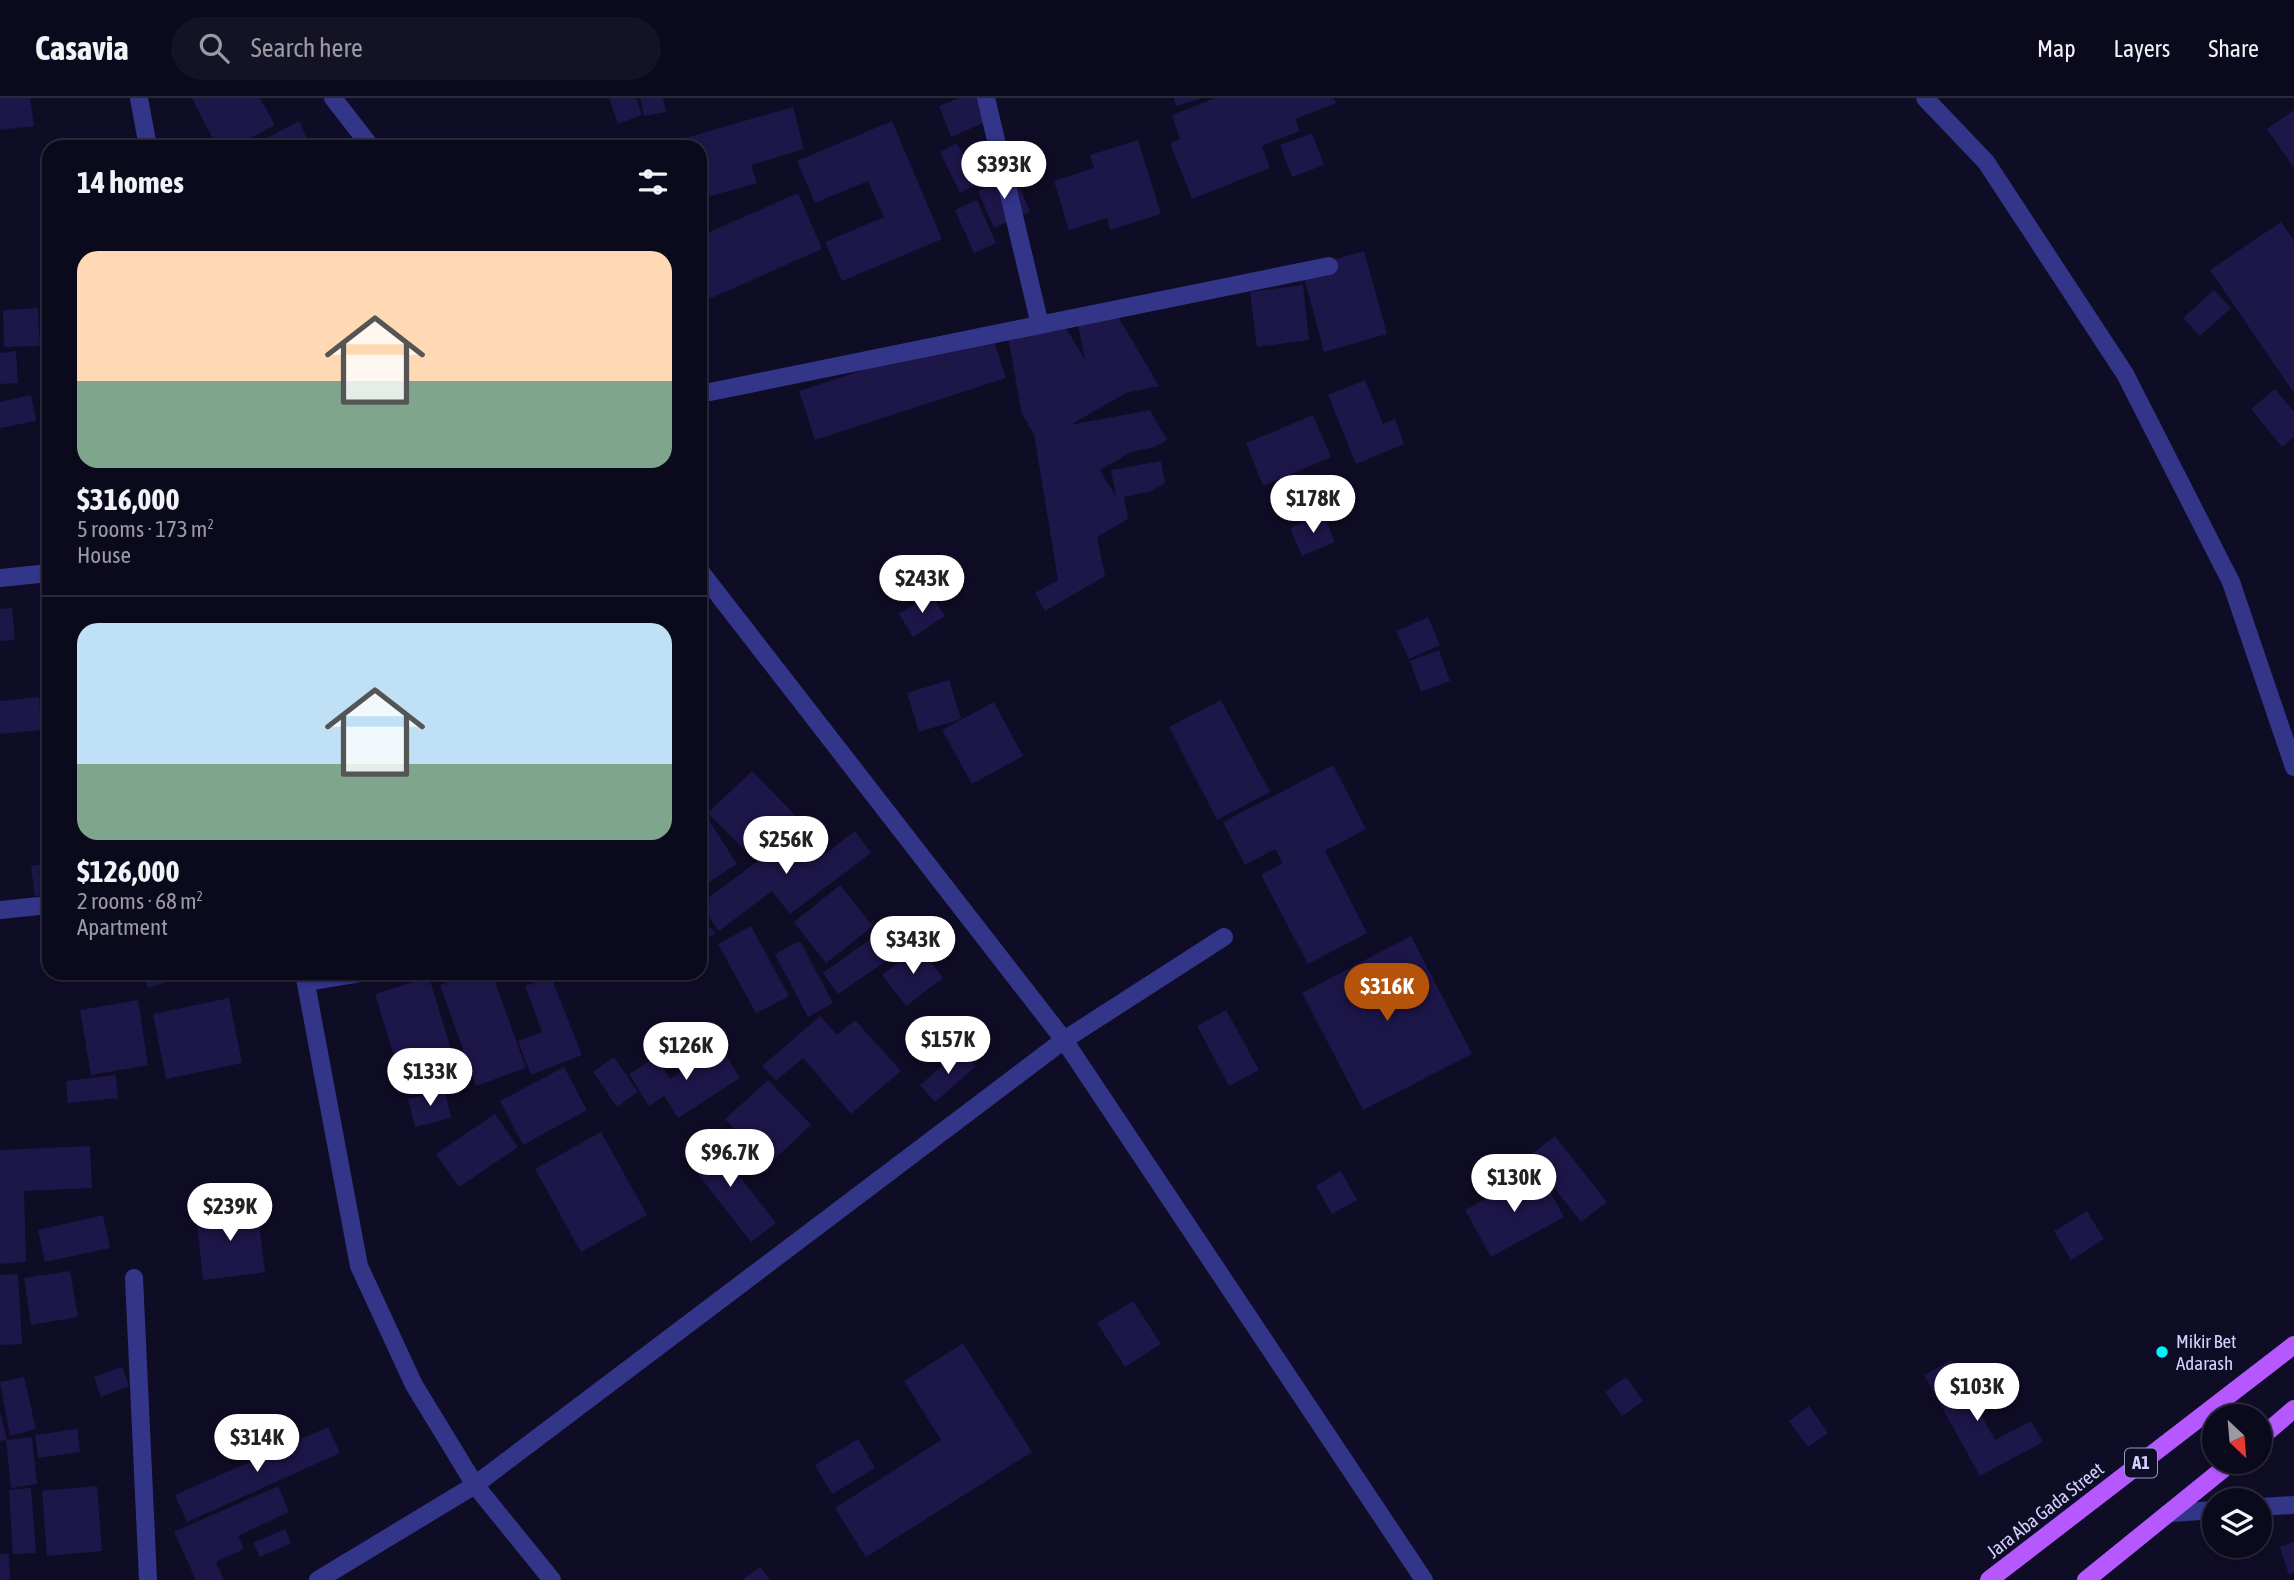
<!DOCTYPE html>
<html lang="en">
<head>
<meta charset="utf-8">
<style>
  :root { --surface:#0b091c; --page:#141225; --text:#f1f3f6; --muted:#9a9aa3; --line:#2b2a3b; --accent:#b45309 }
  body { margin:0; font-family:"Asap Condensed",sans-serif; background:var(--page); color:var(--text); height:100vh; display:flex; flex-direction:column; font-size:26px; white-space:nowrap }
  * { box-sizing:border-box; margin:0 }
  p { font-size:23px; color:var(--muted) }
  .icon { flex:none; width:38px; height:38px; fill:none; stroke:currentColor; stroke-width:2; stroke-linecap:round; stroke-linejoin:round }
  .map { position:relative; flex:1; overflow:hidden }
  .sheet { position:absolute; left:42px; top:42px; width:665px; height:840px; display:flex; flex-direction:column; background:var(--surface); border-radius:21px; box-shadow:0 2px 5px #0004,0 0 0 2px var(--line) }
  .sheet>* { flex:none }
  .needle { width:46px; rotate:154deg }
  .controls { position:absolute; left:2202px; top:1306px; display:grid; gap:14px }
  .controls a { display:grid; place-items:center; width:70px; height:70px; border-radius:50%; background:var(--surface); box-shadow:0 2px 5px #0004,0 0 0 2px var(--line); font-size:35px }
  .price { position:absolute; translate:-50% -60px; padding:0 16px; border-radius:24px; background:#fff; color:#222; font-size:23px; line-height:46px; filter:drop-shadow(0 2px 4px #0008) }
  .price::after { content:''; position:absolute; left:50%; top:42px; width:21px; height:16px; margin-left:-10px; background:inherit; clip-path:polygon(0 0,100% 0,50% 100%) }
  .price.current { background:var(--accent); color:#fff }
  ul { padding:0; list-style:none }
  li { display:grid; align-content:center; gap:14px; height:371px; padding:0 35px }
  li+li { border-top:2px solid var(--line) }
  li span { display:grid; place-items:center; height:217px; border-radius:21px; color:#555 }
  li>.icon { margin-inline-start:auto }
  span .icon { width:126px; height:126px; fill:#fffc; stroke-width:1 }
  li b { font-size:30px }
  h2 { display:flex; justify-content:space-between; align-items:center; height:84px; padding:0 35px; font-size:30px }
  header { display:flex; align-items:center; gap:42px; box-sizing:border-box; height:98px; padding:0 35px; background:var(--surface); border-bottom:2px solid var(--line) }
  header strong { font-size:33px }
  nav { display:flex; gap:38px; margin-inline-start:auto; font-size:24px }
  .search { width:490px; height:63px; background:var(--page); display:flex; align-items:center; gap:18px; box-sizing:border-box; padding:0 24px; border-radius:38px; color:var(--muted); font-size:26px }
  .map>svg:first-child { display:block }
  .building { fill:#1d1649 }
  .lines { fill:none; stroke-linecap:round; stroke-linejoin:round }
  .minor { stroke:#333589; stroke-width:18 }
  .major { stroke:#b558ff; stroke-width:18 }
  .poi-dot { fill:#00f4fc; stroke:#0f0c26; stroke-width:2.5 }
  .labels { text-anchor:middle; stroke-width:5; stroke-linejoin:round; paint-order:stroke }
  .shield { fill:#0f0c26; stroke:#9896be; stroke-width:2 }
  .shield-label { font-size:18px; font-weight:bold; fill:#d3d1ff }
  .poi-label { font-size:19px; fill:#d3d1ff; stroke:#0f0c26; text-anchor:start }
  .street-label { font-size:19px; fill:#d3d1ff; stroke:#0f0c26 }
</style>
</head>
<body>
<header>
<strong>Casavia</strong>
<div class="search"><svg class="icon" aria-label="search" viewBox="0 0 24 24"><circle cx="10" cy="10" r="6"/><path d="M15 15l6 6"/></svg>Search here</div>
<nav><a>Map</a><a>Layers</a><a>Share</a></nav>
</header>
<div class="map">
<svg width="2294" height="1482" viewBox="0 0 2294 1482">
  <rect width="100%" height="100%" fill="#0f0c26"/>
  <path class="building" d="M0 0H30L34 28 0 32Z
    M192 0H260L275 27 233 49H217Z
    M609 0H636L642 17 618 26Z
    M640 0H663L666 14 644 18Z
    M959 0H989L997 19 951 39 939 8Z
    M1174 0H1200V1L1176 8Z
    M1215 0H1334L1336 5 1295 21 1300 33 1262 48 1270 70 1192 101 1170 45 1180 41 1172 17Z
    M793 9 804 51 751 67 757 85 700 101V49H654Z
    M2294 12V70L2267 31Z
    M299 23 309 44 299 49H250Z
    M892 23 942 141 842 183 825 144 884 119 868 83 815 105 797 63Z
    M1312 35 1324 67 1292 79 1280 47Z
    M1138 42 1161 116 1110 132 1107 120 1069 132 1054 83 1094 70 1090 57Z
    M957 45 977 86 960 95 940 54Z
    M1014 76 1030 114 994 130 978 93Z
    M798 95 822 151 700 205V138Z
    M977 102 996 145 974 155 955 112Z
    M2281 124 2294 143V295L2210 172Z
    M1364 153 1387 236 1324 254 1302 171Z
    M1303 187 1309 242 1257 249 1250 194Z
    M2214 192 2231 210 2200 238 2183 220Z
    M38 210 40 248 4 249 3 212Z
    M1116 215 1159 288 1126 295 1070 327 1150 312 1167 342 1155 349 1131 354 1100 372 1116 399 1111 372 1161 363 1165 385 1152 393 1124 399 1128 421 1097 439 1105 478 1045 513 1035 495 1058 482 1034 336 1022 316 1007 234 1062 223 1085 262 1077 222Z
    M990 231 1006 280 815 342 799 293Z
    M41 250H49V307H44Z
    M16 253 18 285 0 286V255Z
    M1365 282 1383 326 1395 321 1404 346 1356 366 1328 297Z
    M2275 291 2294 314V339L2282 349 2251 311Z
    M31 297 36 323 0 330V304Z
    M1313 317 1331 359 1263 388 1246 345Z
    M1323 415 1335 444 1302 458 1290 430Z
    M931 496 945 518 913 539 899 516Z
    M12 510 15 542 0 543V511Z
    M1428 519 1440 547 1409 561 1396 533Z
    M1439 552 1450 583 1421 594 1410 563Z
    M949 582 961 621 919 634 907 595Z
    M39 599 42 632 0 636V603Z
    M1221 602 1270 694 1217 722 1169 629Z
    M994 604 1023 658 972 686 942 632Z
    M1333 667 1366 731 1325 753 1367 835 1308 866 1261 777 1283 765 1275 751 1245 767 1223 724Z
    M752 673 797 719 754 762 708 715Z
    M704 715 737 766 700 790V718Z
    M49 727V753H48L43 728Z
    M805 728 825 756 855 733 871 755 790 816 772 793 719 833 700 806Z
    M49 765V796L35 798 31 768Z
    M840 787 873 828 826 865 794 824Z
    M700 817 715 835 700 848Z
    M751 828 789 898 756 915 718 846Z
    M879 835 895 857 838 896 823 875Z
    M1411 838 1472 956 1363 1012 1302 895Z
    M800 843 833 905 808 919 775 856Z
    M919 848 943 880 906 908 882 877Z
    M143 875H193L194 876 148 890Z
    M475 875H492L526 970 476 988 440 887Z
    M429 879 456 967 402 984 375 896Z
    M551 879 582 957 531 977 518 943 542 934 525 888Z
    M229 900 242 965 166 981 153 916Z
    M138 902 148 967 91 977 80 912Z
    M1226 912 1259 972 1229 988 1197 928Z
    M820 918 837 937 855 922 901 973 851 1016 803 960 776 983 762 968Z
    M721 949 740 980 678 1020 664 998 649 1008 629 976 656 959 670 981Z
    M961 951 976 968 935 1004 920 987Z
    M614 959 638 994 617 1009 593 974Z
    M564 969 587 1012 523 1047 500 1003Z
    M116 977 118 1000 68 1005 66 983Z
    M768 982 811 1027 768 1067 725 1021Z
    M445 992 451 1020 415 1029 408 1001Z
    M495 1016 518 1049 459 1089 436 1056Z
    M601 1034 647 1117 581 1154 535 1071Z
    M708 1038 776 1125 751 1144 683 1057Z
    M1555 1038 1607 1104 1581 1124 1529 1058Z
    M90 1048 92 1090 24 1093 26 1164 0 1166V1052Z
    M1538 1072 1564 1119 1491 1159 1465 1112Z
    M1341 1073 1357 1102 1332 1116 1316 1088Z
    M257 1108 265 1174 203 1182 196 1115Z
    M2087 1113 2104 1141 2071 1162 2054 1133Z
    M103 1117 110 1150 45 1164 38 1132Z
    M70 1173 78 1219 31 1227 24 1180Z
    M18 1176 22 1246 0 1247V1177Z
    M1133 1203 1161 1246 1125 1269 1097 1225Z
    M963 1245 1032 1354 866 1459 835 1410 941 1342 904 1283Z
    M1951 1262 1995 1342 2031 1323 2043 1344 1980 1378 1924 1277Z
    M122 1269 129 1288 101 1299 94 1279Z
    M24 1279 36 1331 10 1338 0 1284Z
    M1626 1279 1643 1303 1622 1318 1605 1294Z
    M1809 1308 1828 1335 1808 1349 1789 1323Z
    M0 1314 7 1342 32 1339 37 1386 11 1390 6 1342 0 1343Z
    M328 1329 340 1355 187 1424 175 1397Z
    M77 1331 80 1354 38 1360 35 1337Z
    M858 1341 875 1370 832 1396 815 1367Z
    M97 1388 102 1453 47 1458 42 1393Z
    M278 1388 289 1414 238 1438 244 1451 216 1464 224 1482H196L174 1434Z
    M31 1390 36 1455 13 1456 9 1392Z
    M285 1431 291 1445 260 1459 253 1445Z
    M2294 1444V1475L2289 1477 2280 1449Z
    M0 1456H9L10 1482H0Z
    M760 1469 770 1482H742Z"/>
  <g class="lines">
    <path class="minor" d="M139 0 148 49
      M333 0 371 49
      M986 0 1040 227
      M1925 0 1986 64 2125 276 2231 484 2294 669
      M700 296 1329 168
      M700 473 1064 942 1424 1482
      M0 480 49 475
      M0 812 49 807
      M304 875 359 1168 414 1287 475 1387 552 1482
      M306 884 360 875
      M134 1180 148 1482
      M2259 1409 2294 1407
      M2172 1415 2214 1412
      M318 1482 475 1387 1064 942 1224 839"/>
    <path class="major" d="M2259 1341 2294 1311
      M1989 1482 2294 1247
      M2086 1482 2233 1363"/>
  </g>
  <circle class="poi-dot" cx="2162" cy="1254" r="7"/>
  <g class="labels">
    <rect class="shield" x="2125" y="1350.5" width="32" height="29" rx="5"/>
    <g class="shield-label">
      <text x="2141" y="1371">A1</text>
    </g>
    <g class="poi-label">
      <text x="2176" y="1250">Mikir Bet<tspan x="2176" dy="22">Adarash</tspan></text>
    </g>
    <g class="street-label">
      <text transform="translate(2045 1412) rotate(-38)" y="7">Jara Aba Gada Street</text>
    </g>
  </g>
</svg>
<div class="controls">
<a><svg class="needle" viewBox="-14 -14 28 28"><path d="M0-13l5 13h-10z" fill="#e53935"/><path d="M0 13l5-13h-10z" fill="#9a9aa3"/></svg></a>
<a><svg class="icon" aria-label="layers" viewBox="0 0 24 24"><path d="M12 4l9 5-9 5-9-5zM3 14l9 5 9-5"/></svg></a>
</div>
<b class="price" style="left:1004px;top:103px">$393K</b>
<b class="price" style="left:1313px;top:437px">$178K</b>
<b class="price" style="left:922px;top:517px">$243K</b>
<b class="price" style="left:786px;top:778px">$256K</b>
<b class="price" style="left:913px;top:878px">$343K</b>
<b class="price current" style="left:1387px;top:925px">$316K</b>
<b class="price" style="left:948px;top:978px">$157K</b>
<b class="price" style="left:686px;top:984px">$126K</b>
<b class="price" style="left:430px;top:1010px">$133K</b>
<b class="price" style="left:730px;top:1091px">$96.7K</b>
<b class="price" style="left:1514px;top:1116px">$130K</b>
<b class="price" style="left:230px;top:1145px">$239K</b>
<b class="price" style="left:1977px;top:1325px">$103K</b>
<b class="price" style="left:257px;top:1376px">$314K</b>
<section class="sheet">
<h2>14 homes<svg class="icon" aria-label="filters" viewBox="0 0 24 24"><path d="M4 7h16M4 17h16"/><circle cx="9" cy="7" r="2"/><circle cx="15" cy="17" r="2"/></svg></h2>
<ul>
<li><span style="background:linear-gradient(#ffd9b3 60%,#7fa58c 0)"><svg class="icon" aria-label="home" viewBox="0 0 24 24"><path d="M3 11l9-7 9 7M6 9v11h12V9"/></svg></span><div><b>$316,000</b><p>5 rooms · 173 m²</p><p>House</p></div></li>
<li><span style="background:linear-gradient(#bfe0f5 65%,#7fa58c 0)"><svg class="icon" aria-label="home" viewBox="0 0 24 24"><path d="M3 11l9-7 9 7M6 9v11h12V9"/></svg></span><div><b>$126,000</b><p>2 rooms · 68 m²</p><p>Apartment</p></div></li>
</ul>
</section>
</div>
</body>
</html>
